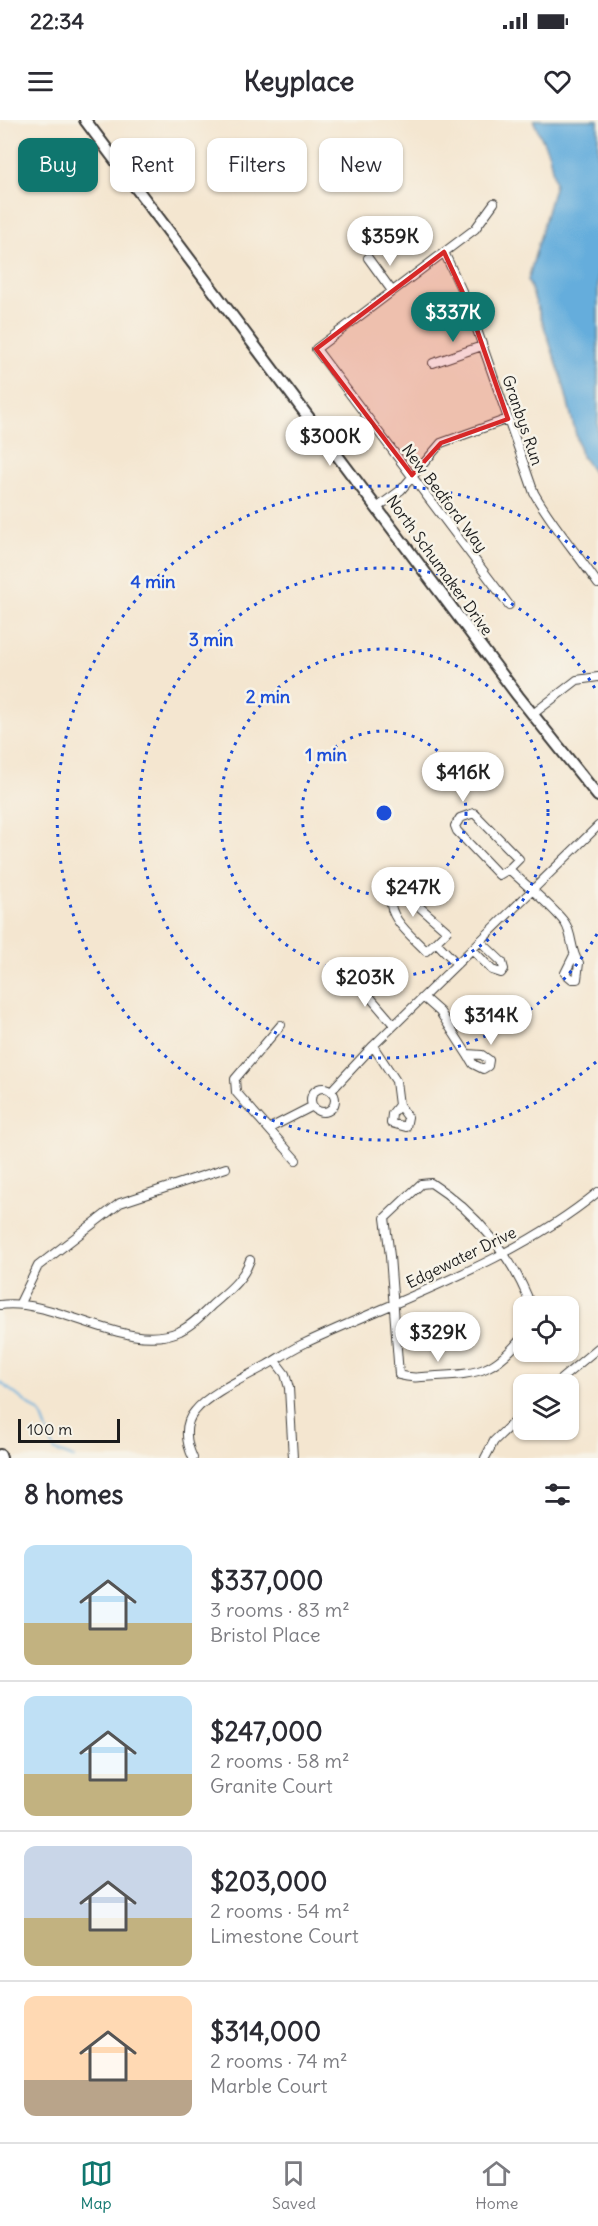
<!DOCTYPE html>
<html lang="en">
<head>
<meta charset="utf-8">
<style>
  :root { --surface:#fff; --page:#f7f7f7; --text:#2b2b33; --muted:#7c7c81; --line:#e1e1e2; --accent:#0f766e }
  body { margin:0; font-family:Delius,sans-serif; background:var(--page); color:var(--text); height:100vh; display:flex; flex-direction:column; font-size:22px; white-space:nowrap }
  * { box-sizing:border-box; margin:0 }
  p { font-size:20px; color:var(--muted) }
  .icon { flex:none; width:33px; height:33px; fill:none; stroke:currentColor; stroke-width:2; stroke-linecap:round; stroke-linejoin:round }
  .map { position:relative; height:1338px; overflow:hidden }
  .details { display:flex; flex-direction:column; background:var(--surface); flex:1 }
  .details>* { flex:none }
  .banner { position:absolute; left:18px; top:18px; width:562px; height:54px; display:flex; gap:12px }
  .tools { position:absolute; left:513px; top:1176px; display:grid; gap:12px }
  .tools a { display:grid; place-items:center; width:66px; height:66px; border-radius:12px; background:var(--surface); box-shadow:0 2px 4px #0004; font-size:30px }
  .scale { position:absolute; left:18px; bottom:15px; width:102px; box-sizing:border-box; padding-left:6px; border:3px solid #1c1c1c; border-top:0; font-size:16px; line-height:21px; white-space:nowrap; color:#1c1c1c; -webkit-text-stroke:4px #f7f3e8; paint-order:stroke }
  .price { position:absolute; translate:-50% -51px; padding:0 14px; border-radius:21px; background:#fff; color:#222; font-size:20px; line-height:39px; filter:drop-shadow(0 2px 3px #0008) }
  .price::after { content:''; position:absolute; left:50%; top:36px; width:18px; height:14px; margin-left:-9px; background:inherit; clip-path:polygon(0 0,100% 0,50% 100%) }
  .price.on { background:var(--accent); color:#fff }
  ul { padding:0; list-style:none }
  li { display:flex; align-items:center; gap:18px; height:150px; padding:0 24px }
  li+li { border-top:2px solid var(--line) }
  li span { display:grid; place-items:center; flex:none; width:168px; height:120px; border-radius:12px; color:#555 }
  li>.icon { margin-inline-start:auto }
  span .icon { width:72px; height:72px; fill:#fffc; stroke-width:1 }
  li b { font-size:26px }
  h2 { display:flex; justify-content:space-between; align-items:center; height:72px; padding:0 24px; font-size:26px }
  .chip { padding:0 21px; border-radius:12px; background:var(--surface); box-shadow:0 2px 4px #0004; font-size:21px; line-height:54px }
  .chip.on { background:var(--accent); color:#fff }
  .status { display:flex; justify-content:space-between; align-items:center; height:42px; padding:0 30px; background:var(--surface); direction:ltr }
  .status svg { height:16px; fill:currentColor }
  header { display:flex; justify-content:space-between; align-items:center; height:78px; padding:0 24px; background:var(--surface); font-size:27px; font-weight:700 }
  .tabs { display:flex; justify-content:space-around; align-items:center; height:84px; border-top:2px solid var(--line); background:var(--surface); font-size:16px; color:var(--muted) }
  .tabs a { display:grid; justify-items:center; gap:3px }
  .tabs .on { color:var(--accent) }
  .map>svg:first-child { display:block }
  .water { fill:#65addc; stroke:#40647c; stroke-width:1.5 }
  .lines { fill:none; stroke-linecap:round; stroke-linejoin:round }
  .stream { stroke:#65addc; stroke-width:2 }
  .minor-casing { stroke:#3c3a37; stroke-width:10 }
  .tertiary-casing { stroke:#3c3a37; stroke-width:14 }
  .minor { stroke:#fff; stroke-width:8 }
  .tertiary { stroke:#fff; stroke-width:10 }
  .marked { fill:#d62828; fill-opacity:0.2; stroke:#d62828; stroke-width:4.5; stroke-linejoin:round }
  .ring { fill:none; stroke:#1d4ed8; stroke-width:3; stroke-dasharray:3 6 }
  .labels { text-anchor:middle; stroke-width:5; stroke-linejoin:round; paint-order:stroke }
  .street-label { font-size:16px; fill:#1c1c1c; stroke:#f7f3e8 }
  .centre { fill:#1d4ed8; stroke:#f7f3e8; stroke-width:3 }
  .ring-label { font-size:18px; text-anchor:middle; font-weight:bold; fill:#1d4ed8; stroke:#f7f3e8; stroke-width:5; stroke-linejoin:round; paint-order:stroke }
</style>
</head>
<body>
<div class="status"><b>22:34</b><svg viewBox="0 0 49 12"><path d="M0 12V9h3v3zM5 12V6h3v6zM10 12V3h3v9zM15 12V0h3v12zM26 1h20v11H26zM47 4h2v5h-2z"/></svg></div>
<header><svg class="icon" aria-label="menu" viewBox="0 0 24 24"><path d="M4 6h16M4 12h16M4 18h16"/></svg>Keyplace<svg class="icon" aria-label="heart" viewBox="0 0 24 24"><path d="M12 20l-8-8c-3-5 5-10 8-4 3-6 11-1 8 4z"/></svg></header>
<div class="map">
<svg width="598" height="1338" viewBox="0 0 598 1338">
  <rect width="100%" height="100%" fill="#f7f3e8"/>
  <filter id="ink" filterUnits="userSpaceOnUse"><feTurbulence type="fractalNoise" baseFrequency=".0167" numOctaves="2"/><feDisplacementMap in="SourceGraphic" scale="12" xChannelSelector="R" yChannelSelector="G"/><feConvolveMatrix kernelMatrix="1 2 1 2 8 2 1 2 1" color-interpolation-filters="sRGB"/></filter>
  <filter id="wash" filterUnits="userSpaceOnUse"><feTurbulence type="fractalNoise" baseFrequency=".008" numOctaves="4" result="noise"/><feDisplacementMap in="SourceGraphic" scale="24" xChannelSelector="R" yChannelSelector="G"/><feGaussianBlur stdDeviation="1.35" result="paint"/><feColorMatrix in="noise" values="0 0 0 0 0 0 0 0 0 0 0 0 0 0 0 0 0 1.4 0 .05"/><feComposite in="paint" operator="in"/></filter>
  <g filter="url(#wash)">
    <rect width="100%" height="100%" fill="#f4e6d0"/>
    <path class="water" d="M533 0H598V359L581 335 562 259 528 160 555 64 549 34Z"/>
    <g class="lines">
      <path class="stream" d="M0 1262 41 1294 55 1331 74 1338"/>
    </g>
  </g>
  <g filter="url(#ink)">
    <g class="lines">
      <g class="minor-casing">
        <path id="minor" d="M494 83 475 109 316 229 509 485
          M444 132 468 184 534 373C552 405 577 433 598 464
          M368 138 392 171
          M433 243 482 226
          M378 387 401 370 441 323 508 299
          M533 594 577 560 598 557
          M509 749 499 755 457 711 455 706 460 698 474 693 519 739 509 749C524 764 554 787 565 803 573 815 570 831 579 843L577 859H572L565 853 574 835
          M436 822 447 811 399 769 391 774C386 797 412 816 426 831L436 822 457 844
          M472 829 492 850 501 853 504 849 502 842 480 821
          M352 856 394 905
          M423 877 440 892 467 934 482 935 489 940 488 946 483 949 473 944 467 934
          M281 905 235 959 236 972 296 1040
          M373 926 396 961 399 985 408 997 406 1007 391 1003 392 994 399 985
          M311 980a12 12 0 1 1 24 0a12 12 0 1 1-24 0Z
          M331 971 373 926 598 706
          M270 1008 313 986
          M20 1183 38 1146 120 1083 226 1048
          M0 1185C56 1177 128 1235 180 1211 192 1205 202 1195 212 1185 228 1171 243 1160 250 1140
          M524 1215C495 1251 480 1254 437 1256 423 1257 413 1259 399 1255L390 1136 385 1098 421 1064 431 1063C475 1091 514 1138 531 1186
          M275 1241 285 1254 289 1268 293 1338
          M555 1264 598 1228
          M193 1338C186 1323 183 1304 195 1291 209 1273 246 1257 267 1245 279 1238 290 1230 303 1224 403 1177 511 1143 598 1072
          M485 1338 494 1321 524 1292"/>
      </g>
      <g class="tertiary-casing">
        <path id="tertiary" d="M85 0 518 576 598 676
          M0 1335 1 1338"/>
      </g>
      <use href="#minor" class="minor"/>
      <use href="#tertiary" class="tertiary"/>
    </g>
  </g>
  <path class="marked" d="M444 132 468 184 508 299 441 323 412 355 316 229Z"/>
  <g class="ring">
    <circle cx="384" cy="693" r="82"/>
    <circle cx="384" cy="693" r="164"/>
    <path d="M597 814A245 245 0 1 1 597 572"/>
    <path d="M596 942A327 327 0 1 1 596 444"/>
  </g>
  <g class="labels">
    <g class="street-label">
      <text transform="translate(523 300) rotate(71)" y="6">Granbys Run</text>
      <text transform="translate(445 378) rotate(53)" y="6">New Bedford Way</text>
      <text transform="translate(440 445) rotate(54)" y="6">North Schumaker Drive</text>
      <text transform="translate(461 1137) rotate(-26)" y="6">Edgewater Drive</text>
    </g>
  </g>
  <circle cx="384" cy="693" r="9" class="centre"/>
  <g class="ring-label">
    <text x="153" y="468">4 min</text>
    <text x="211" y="526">3 min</text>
    <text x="268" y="583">2 min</text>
    <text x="326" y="641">1 min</text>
  </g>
</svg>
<div class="tools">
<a><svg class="icon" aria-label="locate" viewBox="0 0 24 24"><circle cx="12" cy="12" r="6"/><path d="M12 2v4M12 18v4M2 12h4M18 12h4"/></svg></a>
<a><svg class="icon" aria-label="layers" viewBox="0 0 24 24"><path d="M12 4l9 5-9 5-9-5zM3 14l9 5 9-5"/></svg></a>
</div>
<div class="scale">100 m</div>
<b class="price" style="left:390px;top:147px">$359K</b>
<b class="price on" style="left:453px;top:223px">$337K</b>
<b class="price" style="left:330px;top:347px">$300K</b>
<b class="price" style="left:463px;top:683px">$416K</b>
<b class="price" style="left:413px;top:798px">$247K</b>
<b class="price" style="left:365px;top:888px">$203K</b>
<b class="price" style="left:491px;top:926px">$314K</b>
<b class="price" style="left:438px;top:1243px">$329K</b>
<div class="banner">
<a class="chip on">Buy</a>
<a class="chip">Rent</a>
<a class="chip">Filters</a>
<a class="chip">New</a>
</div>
</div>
<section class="details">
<h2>8 homes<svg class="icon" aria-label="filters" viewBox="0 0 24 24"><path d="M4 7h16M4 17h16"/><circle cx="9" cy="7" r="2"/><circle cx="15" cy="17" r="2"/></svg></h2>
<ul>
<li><span style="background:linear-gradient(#bfe0f5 65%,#c2b280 0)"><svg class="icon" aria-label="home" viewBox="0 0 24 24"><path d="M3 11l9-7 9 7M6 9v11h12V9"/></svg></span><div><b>$337,000</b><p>3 rooms · 83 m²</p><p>Bristol Place</p></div></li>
<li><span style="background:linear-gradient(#bfe0f5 65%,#c2b280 0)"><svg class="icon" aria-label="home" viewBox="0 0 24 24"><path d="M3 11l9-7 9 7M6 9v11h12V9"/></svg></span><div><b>$247,000</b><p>2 rooms · 58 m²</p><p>Granite Court</p></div></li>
<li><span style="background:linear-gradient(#c9d6e8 60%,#c2b280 0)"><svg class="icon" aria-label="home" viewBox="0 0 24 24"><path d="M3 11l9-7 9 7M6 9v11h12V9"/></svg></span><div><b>$203,000</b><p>2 rooms · 54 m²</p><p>Limestone Court</p></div></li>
<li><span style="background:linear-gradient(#ffd9b3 70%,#b9a48a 0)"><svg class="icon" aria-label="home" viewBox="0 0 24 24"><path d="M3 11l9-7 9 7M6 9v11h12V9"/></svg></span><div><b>$314,000</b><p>2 rooms · 74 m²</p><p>Marble Court</p></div></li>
</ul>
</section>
<nav class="tabs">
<a class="on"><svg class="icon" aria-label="map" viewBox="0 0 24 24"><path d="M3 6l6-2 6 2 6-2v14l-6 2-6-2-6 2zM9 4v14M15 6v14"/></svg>Map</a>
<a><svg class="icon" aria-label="saved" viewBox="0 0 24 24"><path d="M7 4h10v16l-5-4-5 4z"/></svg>Saved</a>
<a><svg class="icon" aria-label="home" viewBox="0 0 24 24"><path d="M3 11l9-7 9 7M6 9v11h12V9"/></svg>Home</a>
</nav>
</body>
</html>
